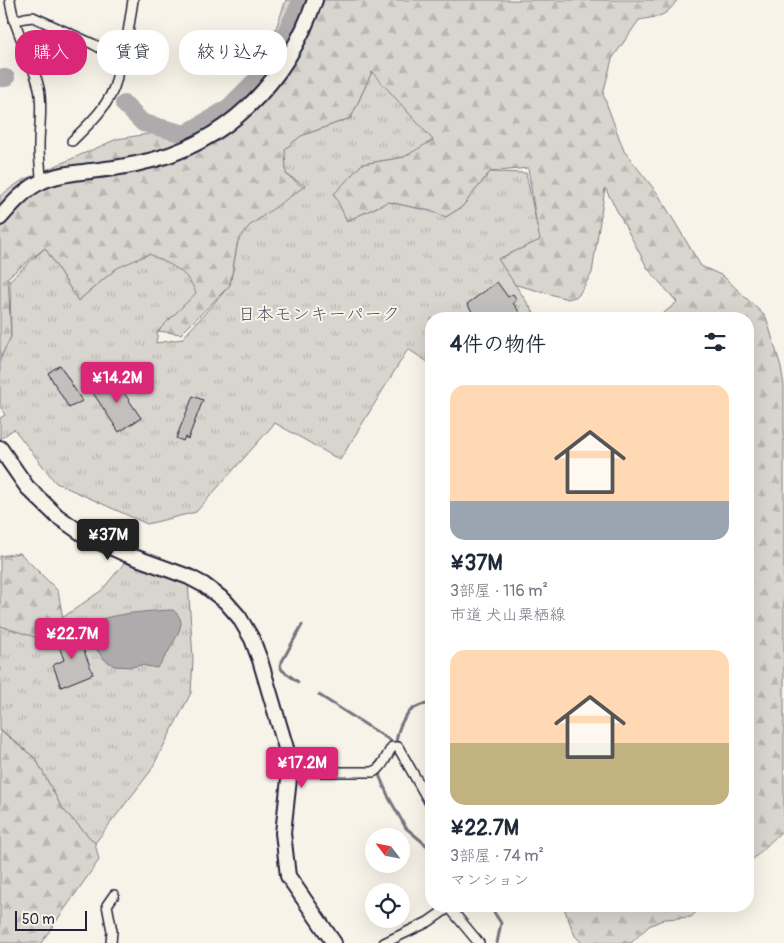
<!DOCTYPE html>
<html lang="ja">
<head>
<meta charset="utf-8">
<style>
  :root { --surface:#fff; --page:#f6f6f7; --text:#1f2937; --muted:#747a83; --accent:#db2777 }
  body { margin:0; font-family:Pangolin,"Klee One",sans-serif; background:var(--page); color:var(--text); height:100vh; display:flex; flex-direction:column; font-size:19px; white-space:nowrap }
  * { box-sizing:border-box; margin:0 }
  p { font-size:16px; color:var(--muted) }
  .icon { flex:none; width:28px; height:28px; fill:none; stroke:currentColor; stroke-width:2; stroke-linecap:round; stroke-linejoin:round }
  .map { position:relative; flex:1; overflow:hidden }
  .drawer { position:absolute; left:425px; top:312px; width:329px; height:600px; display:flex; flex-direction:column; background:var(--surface); border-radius:20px; box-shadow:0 5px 20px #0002 }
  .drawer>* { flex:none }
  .guide { position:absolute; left:15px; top:30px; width:335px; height:45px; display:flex; gap:10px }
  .needle { width:32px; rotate:302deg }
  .buttons { position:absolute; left:365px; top:828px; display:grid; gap:10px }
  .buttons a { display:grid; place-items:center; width:45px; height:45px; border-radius:50%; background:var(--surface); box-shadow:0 5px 20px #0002; font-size:25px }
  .scale { position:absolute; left:15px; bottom:12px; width:72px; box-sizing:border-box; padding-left:5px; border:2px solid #22223b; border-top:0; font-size:14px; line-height:18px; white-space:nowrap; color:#22223b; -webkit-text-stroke:4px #f7f3e8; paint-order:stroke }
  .price { position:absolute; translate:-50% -42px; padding:0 11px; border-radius:5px; background:var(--accent); color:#fff; font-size:16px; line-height:32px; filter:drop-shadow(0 1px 2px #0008) }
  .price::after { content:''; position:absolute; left:50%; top:30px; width:15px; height:11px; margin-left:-8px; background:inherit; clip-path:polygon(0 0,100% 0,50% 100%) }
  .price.selected { background:#222; color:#fff }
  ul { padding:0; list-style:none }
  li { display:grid; align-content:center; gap:10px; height:265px; padding:0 25px }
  li span { display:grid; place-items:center; height:155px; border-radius:15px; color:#555 }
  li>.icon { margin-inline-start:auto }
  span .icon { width:90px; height:90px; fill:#fffc; stroke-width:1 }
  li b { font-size:21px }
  h2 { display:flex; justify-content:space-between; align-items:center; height:60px; padding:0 25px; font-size:21px }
  .chip { padding:0 18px; border-radius:20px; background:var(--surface); box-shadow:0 5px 20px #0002; font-size:18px; line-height:45px }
  .chip.selected { background:var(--accent); color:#fff }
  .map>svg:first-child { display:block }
  .forest { fill:url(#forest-firs); stroke:#7d7c85 }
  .park { fill:url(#park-tufts); stroke:#7d7c85 }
  .water { fill:#aeabad; stroke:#76747f }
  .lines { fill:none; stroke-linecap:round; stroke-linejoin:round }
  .stream { stroke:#76747f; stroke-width:3 }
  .river { stroke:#aeabad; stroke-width:18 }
  .building { fill:#c2bfbd; stroke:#22223b }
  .street-casing { stroke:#22223b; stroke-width:12 }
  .secondary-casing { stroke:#22223b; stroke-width:18 }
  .street { stroke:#f7f3e8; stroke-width:9 }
  .secondary { stroke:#f7f3e8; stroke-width:14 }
  .labels { text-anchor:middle; stroke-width:4; stroke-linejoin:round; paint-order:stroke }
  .park-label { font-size:18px; fill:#504f60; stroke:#f7f3e8 }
</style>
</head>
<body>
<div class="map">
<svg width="784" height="943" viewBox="0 0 784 943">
  <defs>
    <pattern id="forest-firs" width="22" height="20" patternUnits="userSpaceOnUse" patternTransform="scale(1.25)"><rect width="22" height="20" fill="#d8d5cf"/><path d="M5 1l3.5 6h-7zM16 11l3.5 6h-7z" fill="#b9b7b3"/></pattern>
    <pattern id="park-tufts" width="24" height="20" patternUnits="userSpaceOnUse" patternTransform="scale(1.25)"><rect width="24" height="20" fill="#d8d5cf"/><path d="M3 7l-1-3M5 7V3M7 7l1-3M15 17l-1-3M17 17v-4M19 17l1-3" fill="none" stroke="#b9b7b3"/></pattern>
  </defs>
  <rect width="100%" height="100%" fill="#f7f3e8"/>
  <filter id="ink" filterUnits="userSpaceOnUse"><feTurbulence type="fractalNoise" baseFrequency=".02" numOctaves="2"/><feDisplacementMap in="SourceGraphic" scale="10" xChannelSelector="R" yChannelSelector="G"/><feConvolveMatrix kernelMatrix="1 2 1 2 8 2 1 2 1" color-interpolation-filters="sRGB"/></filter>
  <g filter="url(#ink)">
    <path class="forest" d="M286 0H677C665 18 659 16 639 20L612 59 603 94 624 151 658 194 701 266 723 276 766 317 781 367 784 386V829L748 864V319H657L677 302 648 269 605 188 592 273 578 296 568 299 513 284 498 259 539 240 528 168 490 172 462 207 446 217 430 211 388 202 347 221 333 194 362 164 404 157 372 72 351 118 301 136 286 174 304 188 238 241 230 285 181 334 158 331 196 293 117 268 78 301 45 248 8 277 11 337 0 359V196L21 181 117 139 198 126 229 106 270 45Z
      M20 553 58 591 63 619 31 639 0 628V556Z
      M0 731 4 733 36 759 62 808 95 843 99 860 41 943H0Z
      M565 906H703L691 917 665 919 649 926 631 943H582L575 936 564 908Z"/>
    <path class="park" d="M372 72 433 140 404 157 362 164 334 194 347 221 388 202 430 211 446 217 462 207 490 172 526 173 540 240 498 259 538 319H431V364L408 349 340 460 275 423 196 512 147 524 56 483 14 429 0 439V418L5 415 0 406V359L11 337 10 280 45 248 78 301 117 268 149 254C171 265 187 270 196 293L158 331 156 343 182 339 230 285 238 241 249 226 305 186 286 174 285 149 301 136 351 118Z
      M129 557 188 581 193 659 191 693 150 772 95 843 62 808 36 759 5 733 0 731V626L35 637 102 590Z"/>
    <path class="water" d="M173 610C177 613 181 618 181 623 181 632 163 662 157 668L141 665 131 667 114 666 104 659 96 649 102 647 101 642 95 644C92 637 91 627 97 622 104 614 161 610 173 610Z"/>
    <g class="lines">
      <path class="stream" d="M298 682 282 670 280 665 302 625
        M319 695 396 744C397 730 404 711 419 706 422 704 428 704 431 704
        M389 762 395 752
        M384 769 379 775 389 798 406 828 431 849
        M490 906 501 923 497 943"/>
      <path class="river" d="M0 78H6
        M124 104 143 123 185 134 227 109 268 68 302 0"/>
    </g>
    <path class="building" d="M497 282 508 297 513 294 517 300 513 303 524 319H477L467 304Z
      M60 365 82 401 69 408 48 373Z
      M112 375 141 418 119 432 93 393 104 386 101 382Z
      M193 396 203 400 188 439 185 437 183 441 176 438Z
      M76 630 93 674 61 687 53 665 64 660 56 638Z"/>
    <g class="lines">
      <g class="street-casing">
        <path id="street" d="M10 0C14 31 32 58 39 88 43 108 39 126 39 146 39 158 41 170 41 181
          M14 21 25 18 33 17 93 44 119 58
          M72 141C89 124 110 105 116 81 118 74 118 65 119 58L125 52 133 0
          M289 772H373C383 768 386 756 392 747H398L431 805
          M449 907 479 943
          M111 943 112 931 107 905 114 895
          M384 943 428 922 451 906"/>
      </g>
      <g class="secondary-casing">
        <path id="secondary" d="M0 218C12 204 26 188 43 181 58 174 75 173 91 171 107 169 124 167 140 163 226 145 287 82 315 0
          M0 448 27 487 57 516 84 535 126 554 189 577 204 585 225 601 239 617 252 639 260 660 286 748 290 770 283 833 288 876 334 943"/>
      </g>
      <use href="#street" class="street"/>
      <use href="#secondary" class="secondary"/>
    </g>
  </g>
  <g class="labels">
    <g class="park-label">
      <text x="319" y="320">日本モンキーパーク</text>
    </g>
  </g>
</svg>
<div class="buttons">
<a><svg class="needle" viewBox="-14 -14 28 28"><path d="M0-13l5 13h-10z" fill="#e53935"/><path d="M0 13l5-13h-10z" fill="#747a83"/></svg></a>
<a><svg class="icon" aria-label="locate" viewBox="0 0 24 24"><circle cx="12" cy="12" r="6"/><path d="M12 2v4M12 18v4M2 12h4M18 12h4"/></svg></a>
</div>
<div class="scale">50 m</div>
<b class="price" style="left:117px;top:404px">¥14.2M</b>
<b class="price selected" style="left:108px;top:561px">¥37M</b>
<b class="price" style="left:72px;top:660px">¥22.7M</b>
<b class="price" style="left:302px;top:789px">¥17.2M</b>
<div class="guide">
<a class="chip selected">購入</a>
<a class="chip">賃貸</a>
<a class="chip">絞り込み</a>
</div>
<section class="drawer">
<h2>4件の物件<svg class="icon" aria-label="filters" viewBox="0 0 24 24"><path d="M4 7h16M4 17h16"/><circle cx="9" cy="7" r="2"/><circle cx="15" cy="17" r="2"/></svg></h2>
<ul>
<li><span style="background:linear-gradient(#ffd9b3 75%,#9aa5b1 0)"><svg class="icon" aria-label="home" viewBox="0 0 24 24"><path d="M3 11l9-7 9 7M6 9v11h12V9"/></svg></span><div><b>¥37M</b><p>3部屋 · 116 m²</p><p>市道 犬山栗栖線</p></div></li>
<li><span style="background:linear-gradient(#ffd9b3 60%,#c2b280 0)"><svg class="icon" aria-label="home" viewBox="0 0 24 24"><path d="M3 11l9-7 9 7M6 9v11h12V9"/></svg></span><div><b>¥22.7M</b><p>3部屋 · 74 m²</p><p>マンション</p></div></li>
</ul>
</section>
</div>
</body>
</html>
